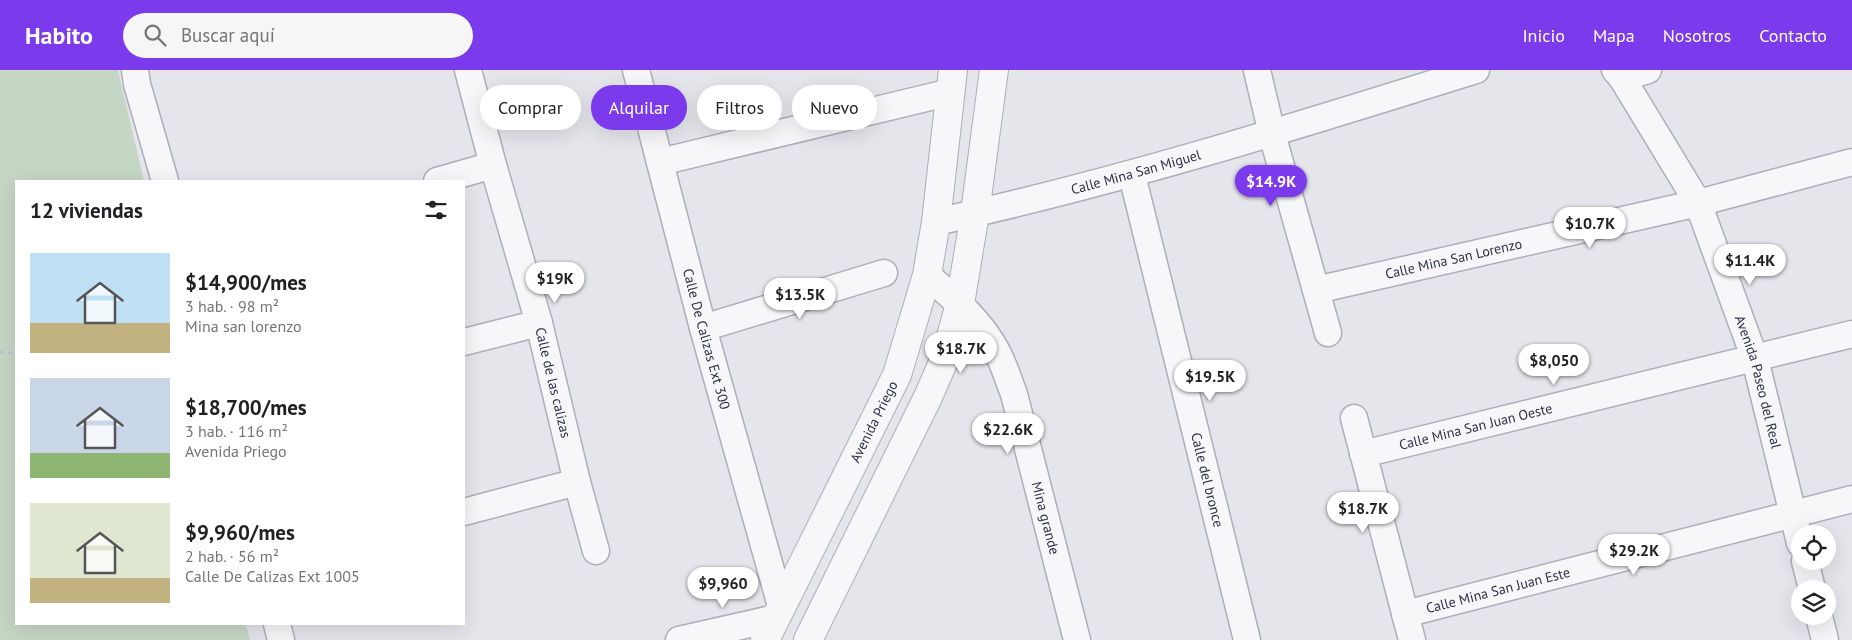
<!DOCTYPE html>
<html lang="es">
<head>
<meta charset="utf-8">
<style>
  :root { --surface:#fff; --page:#f6f6f6; --text:#202124; --muted:#757577; --accent:#7c3aed }
  body { margin:0; font-family:"PT Sans",sans-serif; background:var(--page); color:var(--text); height:100vh; display:flex; flex-direction:column; font-size:19px; white-space:nowrap }
  * { box-sizing:border-box; margin:0 }
  p { font-size:16px; color:var(--muted) }
  .icon { flex:none; width:28px; height:28px; fill:none; stroke:currentColor; stroke-width:2; stroke-linecap:round; stroke-linejoin:round }
  .map { position:relative; flex:1; overflow:hidden }
  .details { position:absolute; left:15px; top:110px; width:450px; height:445px; display:flex; flex-direction:column; background:var(--surface); border-radius:0px; box-shadow:0 5px 20px #0002 }
  .details>* { flex:none }
  .top-card { position:absolute; left:480px; top:15px; width:475px; height:45px; display:flex; gap:10px }
  .fabs { position:absolute; left:1791px; top:455px; display:grid; gap:10px }
  .fabs a { display:grid; place-items:center; width:45px; height:45px; border-radius:50%; background:var(--surface); box-shadow:0 5px 20px #0002; font-size:25px }
  .price { position:absolute; translate:-50% -42px; padding:0 11px; border-radius:18px; background:#fff; color:#222; font-size:16px; line-height:32px; filter:drop-shadow(0 1px 2px #0008) }
  .price::after { content:''; position:absolute; left:50%; top:30px; width:15px; height:11px; margin-left:-8px; background:inherit; clip-path:polygon(0 0,100% 0,50% 100%) }
  .price.selected { background:var(--accent); color:#fff }
  ul { padding:0; list-style:none }
  li { display:flex; align-items:center; gap:15px; height:125px; padding:0 15px }
  li span { display:grid; place-items:center; flex:none; width:140px; height:100px; border-radius:0px; color:#555 }
  li>.icon { margin-inline-start:auto }
  span .icon { width:60px; height:60px; fill:#fffc; stroke-width:1 }
  li b { font-size:21px }
  h2 { display:flex; justify-content:space-between; align-items:center; height:60px; padding:0 15px; font-size:21px }
  .pill { padding:0 18px; border-radius:22px; background:var(--surface); box-shadow:0 5px 20px #0002; font-size:18px; line-height:45px }
  .pill.selected { background:var(--accent); color:#fff }
  header { display:flex; align-items:center; gap:30px; box-sizing:border-box; height:70px; padding:0 25px; background:var(--accent); color:#fff }
  header strong { font-size:24px }
  nav { display:flex; gap:28px; margin-inline-start:auto; font-size:18px }
  .search { width:350px; height:45px; background:var(--page); display:flex; align-items:center; gap:12px; box-sizing:border-box; padding:0 18px; border-radius:28px; color:var(--muted); font-size:19px }
  .map>svg:first-child { display:block }
  .green { fill:#c6d6c5 }
  .lines { fill:none; stroke-linecap:round; stroke-linejoin:round }
  .minor-casing { stroke:#acafba; stroke-width:29 }
  .tertiary-casing { stroke:#acafba; stroke-width:30 }
  .path { stroke:#c2c3cb; stroke-width:3; stroke-dasharray:4 4; stroke-linecap:butt }
  .minor { stroke:#f7f7fa; stroke-width:26 }
  .tertiary { stroke:#f7f7fa; stroke-width:28 }
  .labels { text-anchor:middle; stroke-width:4; stroke-linejoin:round; paint-order:stroke }
  .street-label { font-size:14px; fill:#2b3045; stroke:#f4f5f9 }
</style>
</head>
<body>
<header>
<strong>Habito</strong>
<div class="search"><svg class="icon" aria-label="search" viewBox="0 0 24 24"><circle cx="10" cy="10" r="6"/><path d="M15 15l6 6"/></svg>Buscar aquí</div>
<nav><a>Inicio</a><a>Mapa</a><a>Nosotros</a><a>Contacto</a></nav>
</header>
<div class="map">
<svg width="1852" height="570" viewBox="0 0 1852 570">
  <rect width="100%" height="100%" fill="#e4e6ec"/>
  <path class="green" d="M0 0H118L144 111H16V554H246L250 570H0Z"/>
  <g class="lines">
    <g class="minor-casing">
      <g id="minor">
        <path d="M135 0 137 14 165 111"/>
        <path id="s1" d="M468 0 493 95 539 253 577 412 596 481"/>
        <path id="s2" d="M636 0 703 258 781 536"/>
        <path d="M1257 0 1272 64 1328 263"/>
        <path id="s3" d="M1615 0 1622 8 1698 133 1755 289 1800 473"/>
        <path d="M1622 8 1648 0"/>
        <path d="M660 92 951 22"/>
        <path id="s4" d="M1132 105 1247 570"/>
        <path d="M437 111 493 95"/>
        <path id="s5" d="M936 152C1119 112 1297 56 1476 0"/>
        <path id="s6" d="M927 205C952 227 980 250 996 280 1004 294 1008 309 1014 324L1077 570"/>
        <path id="s7" d="M1316 220 1698 133 1852 92"/>
        <path d="M703 258 884 203"/>
        <path d="M464 272 539 253"/>
        <path d="M1354 348 1412 570"/>
        <path id="s8" d="M1363 384 1852 264"/>
        <path d="M464 442 577 412"/>
        <path d="M1805 491 1812 519"/>
        <path id="s9" d="M1405 544 1852 429"/>
        <path d="M1819 546 1825 570"/>
        <path d="M277 554 281 570"/>
        <path d="M679 570 776 548"/>
      </g>
    </g>
    <g class="tertiary-casing">
      <g id="tertiary">
        <path id="s10" d="M765 570 897 305 927 205 936 152 953 0"/>
        <path d="M808 570 928 327 945 288 960 234 975 143 994 0"/>
      </g>
    </g>
    <path class="path" d="M0 282 16 283"/>
    <use href="#minor" class="minor"/>
    <use href="#tertiary" class="tertiary"/>
  </g>
  <g class="labels">
    <g class="street-label">
      <text dy="5" stroke="none"><textPath href="#s5" startOffset="206">Calle Mina San Miguel</textPath></text>
      <text dy="5" stroke="none"><textPath href="#s7" startOffset="141">Calle Mina San Lorenzo</textPath></text>
      <text dy="5" stroke="none"><textPath href="#s2" startOffset="278">Calle De Calizas Ext 300</textPath></text>
      <text dy="5" stroke="none"><textPath href="#s1" startOffset="324">Calle de las calizas</textPath></text>
      <text dy="5" stroke="none"><textPath href="#s3" startOffset="346">Avenida Paseo del Real</textPath></text>
      <text dy="5" stroke="none"><textPath href="#s10" startOffset="244">Avenida Priego</textPath></text>
      <text dy="5" stroke="none"><textPath href="#s8" startOffset="116">Calle Mina San Juan Oeste</textPath></text>
      <text dy="5" stroke="none"><textPath href="#s4" startOffset="314">Calle del bronce</textPath></text>
      <text dy="5" stroke="none"><textPath href="#s6" startOffset="278">Mina grande</textPath></text>
      <text dy="5" stroke="none"><textPath href="#s9" startOffset="96">Calle Mina San Juan Este</textPath></text>
    </g>
  </g>
</svg>
<div class="fabs">
<a><svg class="icon" aria-label="locate" viewBox="0 0 24 24"><circle cx="12" cy="12" r="6"/><path d="M12 2v4M12 18v4M2 12h4M18 12h4"/></svg></a>
<a><svg class="icon" aria-label="layers" viewBox="0 0 24 24"><path d="M12 4l9 5-9 5-9-5zM3 14l9 5 9-5"/></svg></a>
</div>
<b class="price selected" style="left:1271px;top:137px">$14.9K</b>
<b class="price" style="left:1590px;top:179px">$10.7K</b>
<b class="price" style="left:1750px;top:216px">$11.4K</b>
<b class="price" style="left:555px;top:234px">$19K</b>
<b class="price" style="left:800px;top:250px">$13.5K</b>
<b class="price" style="left:961px;top:304px">$18.7K</b>
<b class="price" style="left:1554px;top:316px">$8,050</b>
<b class="price" style="left:1210px;top:332px">$19.5K</b>
<b class="price" style="left:1008px;top:385px">$22.6K</b>
<b class="price" style="left:1363px;top:464px">$18.7K</b>
<b class="price" style="left:1634px;top:506px">$29.2K</b>
<b class="price" style="left:723px;top:539px">$9,960</b>
<div class="top-card">
<a class="pill">Comprar</a>
<a class="pill selected">Alquilar</a>
<a class="pill">Filtros</a>
<a class="pill">Nuevo</a>
</div>
<section class="details">
<h2>12 viviendas<svg class="icon" aria-label="filters" viewBox="0 0 24 24"><path d="M4 7h16M4 17h16"/><circle cx="9" cy="7" r="2"/><circle cx="15" cy="17" r="2"/></svg></h2>
<ul>
<li><span style="background:linear-gradient(#bfe0f5 70%,#c2b280 0)"><svg class="icon" aria-label="home" viewBox="0 0 24 24"><path d="M3 11l9-7 9 7M6 9v11h12V9"/></svg></span><div><b>$14,900/mes</b><p>3 hab. · 98 m²</p><p>Mina san lorenzo</p></div></li>
<li><span style="background:linear-gradient(#c9d6e8 75%,#8fb573 0)"><svg class="icon" aria-label="home" viewBox="0 0 24 24"><path d="M3 11l9-7 9 7M6 9v11h12V9"/></svg></span><div><b>$18,700/mes</b><p>3 hab. · 116 m²</p><p>Avenida Priego</p></div></li>
<li><span style="background:linear-gradient(#dfe7d0 75%,#c2b280 0)"><svg class="icon" aria-label="home" viewBox="0 0 24 24"><path d="M3 11l9-7 9 7M6 9v11h12V9"/></svg></span><div><b>$9,960/mes</b><p>2 hab. · 56 m²</p><p>Calle De Calizas Ext 1005</p></div></li>
</ul>
</section>
</div>
</body>
</html>
